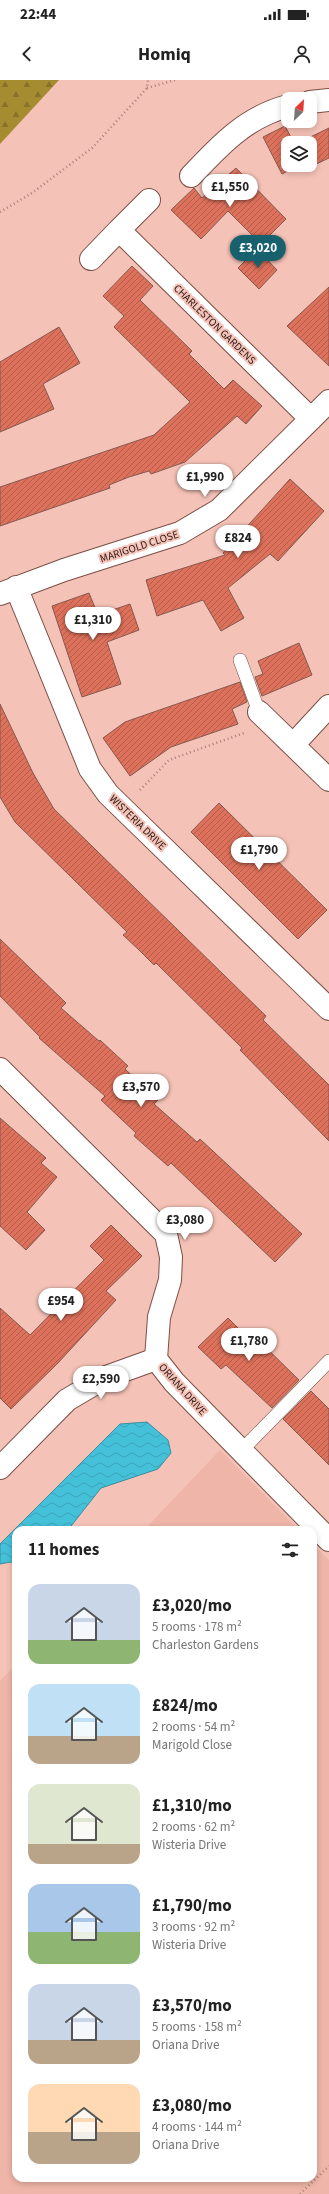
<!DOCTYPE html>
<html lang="en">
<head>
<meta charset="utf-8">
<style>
  :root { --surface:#fff; --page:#f6f6f6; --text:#222; --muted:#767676; --accent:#17616e }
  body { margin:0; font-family:"Source Sans 3",sans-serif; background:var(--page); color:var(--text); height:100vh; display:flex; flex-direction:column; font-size:15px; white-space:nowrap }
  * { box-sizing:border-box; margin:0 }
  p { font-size:13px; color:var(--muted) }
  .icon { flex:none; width:22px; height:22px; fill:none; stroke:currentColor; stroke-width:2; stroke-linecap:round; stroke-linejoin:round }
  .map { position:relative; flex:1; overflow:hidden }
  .sheet { position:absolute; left:12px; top:1446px; width:305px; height:656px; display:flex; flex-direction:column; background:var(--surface); border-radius:12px; box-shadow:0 2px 6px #0003 }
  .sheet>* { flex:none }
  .needle { width:26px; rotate:25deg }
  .fabs { position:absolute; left:281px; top:12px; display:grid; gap:8px }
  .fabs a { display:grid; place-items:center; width:36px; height:36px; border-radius:8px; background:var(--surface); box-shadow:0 2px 6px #0003; font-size:20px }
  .price { position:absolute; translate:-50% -34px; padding:0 9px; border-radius:14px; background:#fff; color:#222; font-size:13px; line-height:26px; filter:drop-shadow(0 1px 2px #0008) }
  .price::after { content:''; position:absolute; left:50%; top:24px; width:12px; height:9px; margin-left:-6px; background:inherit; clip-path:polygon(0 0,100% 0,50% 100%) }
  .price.current { background:var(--accent); color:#fff }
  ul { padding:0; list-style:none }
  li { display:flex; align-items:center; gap:12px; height:100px; padding:0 16px }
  li span { display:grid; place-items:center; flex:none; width:112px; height:80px; border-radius:12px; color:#555 }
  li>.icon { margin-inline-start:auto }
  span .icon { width:48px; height:48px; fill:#fffc; stroke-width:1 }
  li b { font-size:17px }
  h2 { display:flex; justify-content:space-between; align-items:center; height:48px; padding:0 16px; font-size:17px }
  .status { display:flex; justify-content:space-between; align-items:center; height:28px; padding:0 20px; background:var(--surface); direction:ltr }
  .status svg { height:11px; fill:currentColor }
  header { display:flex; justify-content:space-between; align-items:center; height:52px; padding:0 16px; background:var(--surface); font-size:18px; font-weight:700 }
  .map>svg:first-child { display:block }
  .built { fill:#efb5a8 }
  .forest { fill:url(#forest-firs) }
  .water { fill:url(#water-waves); stroke:#3c8f9e }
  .building { fill:url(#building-hatch); stroke:#855950 }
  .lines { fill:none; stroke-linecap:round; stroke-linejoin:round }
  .service-casing { stroke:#7b4f46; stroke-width:14 }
  .minor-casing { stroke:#7b4f46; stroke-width:24 }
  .path { stroke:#a78078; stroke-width:2.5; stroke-dasharray:1 3; stroke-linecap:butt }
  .service { stroke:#fff; stroke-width:13 }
  .minor { stroke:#fff; stroke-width:22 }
  .labels { text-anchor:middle; stroke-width:4; stroke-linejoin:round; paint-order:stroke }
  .street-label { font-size:11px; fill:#2b1915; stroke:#f5c2b7 }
</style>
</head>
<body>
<div class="status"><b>22:44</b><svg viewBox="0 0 49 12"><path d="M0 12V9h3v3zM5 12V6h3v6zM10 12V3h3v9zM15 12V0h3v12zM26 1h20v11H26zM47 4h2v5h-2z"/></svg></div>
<header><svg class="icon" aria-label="back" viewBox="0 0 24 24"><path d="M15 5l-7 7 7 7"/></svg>Homiq<svg class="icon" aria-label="person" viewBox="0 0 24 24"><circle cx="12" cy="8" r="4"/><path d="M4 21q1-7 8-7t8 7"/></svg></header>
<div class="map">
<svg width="329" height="2114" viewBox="0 0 329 2114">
  <defs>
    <pattern id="forest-firs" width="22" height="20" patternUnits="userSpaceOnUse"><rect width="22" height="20" fill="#a68c31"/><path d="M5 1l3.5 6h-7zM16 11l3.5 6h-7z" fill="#877228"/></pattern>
    <pattern id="water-waves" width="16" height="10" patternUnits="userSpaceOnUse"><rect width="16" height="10" fill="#44c1d9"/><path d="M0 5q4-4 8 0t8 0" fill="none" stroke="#3ca5b9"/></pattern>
    <pattern id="building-hatch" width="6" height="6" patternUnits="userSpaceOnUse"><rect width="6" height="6" fill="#dd715b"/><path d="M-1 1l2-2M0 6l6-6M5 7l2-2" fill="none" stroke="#b35c4a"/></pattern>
  </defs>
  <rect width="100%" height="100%" fill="#f5c2b7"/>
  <path class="built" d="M220 1370 299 1450H144Z
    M313 1464 329 1480V2114H0V1601L16 1584V2098H313Z"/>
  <path class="forest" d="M0 0H59L0 64Z"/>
  <path class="water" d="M147 1342 168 1360 171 1373 158 1389 101 1408 68 1450H16V1484L11 1482 0 1484V1464L120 1344Z"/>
  <path class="building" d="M285 46 294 63H288V85H299L282 94 263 57Z
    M329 48V78L312 86 310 63 300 62Z
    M236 88 286 139 261 164 228 131 201 159 171 130 194 108 202 118Z
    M257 169 277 190 259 209 238 188Z
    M132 186 153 206 140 220 192 271 189 274 224 309 233 300 262 326 246 344 237 336 185 382 151 394 149 391 129 397 109 405 110 408 0 446V407L154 355 190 322 114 247 124 236 103 216Z
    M329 207V286L287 246Z
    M59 247 80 283 43 304 54 329 0 352V282Z
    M290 399 324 431 278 481 270 474 228 508 244 538 221 551 203 520 157 536 146 500 225 475 223 473Z
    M89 513 98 535 130 524 139 550 107 562 121 604 82 617 52 526Z
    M299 563 312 595 262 616 255 597 263 594 258 581Z
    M240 602 247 622 232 629 238 644 171 667 130 696 103 658 125 642Z
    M0 624 33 693 54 729 266 936 263 940 329 1005V1061L240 970 242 968 156 883 154 885 139 870 123 855 127 852 15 742 0 717Z
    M219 723 327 830 298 859 191 752Z
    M0 859 66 923 61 928 99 961 100 960 128 986 125 989 158 1020 154 1024 197 1062 200 1059 302 1154 275 1182 171 1083 168 1086 134 1056 136 1053 101 1020 105 1016 39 958 40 957 0 916Z
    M0 1038 46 1078 41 1083 57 1097 27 1132 45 1150 26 1170 0 1146Z
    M111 1145 142 1176 106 1211 116 1220 58 1283 11 1329 0 1318V1228L30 1255 104 1180 90 1166Z
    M228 1238 245 1255 249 1251 299 1300 272 1328 226 1285 221 1289 198 1267Z
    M311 1311 329 1329V1385L283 1339Z"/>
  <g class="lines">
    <g class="service-casing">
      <path id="service" d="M240 580 259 632
        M241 1371 329 1281"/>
    </g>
    <g class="minor-casing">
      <path id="minor" d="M310 22 329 20
        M191 96C220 65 246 37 288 26
        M119 150 149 120
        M91 179 119 150 311 339
        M16 507 90 689 108 714 329 929
        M0 514 64 490 180 453 219 430 329 321
        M259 632 329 700
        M293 665 329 626
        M0 989 166 1154 171 1177 170 1200 159 1237 156 1279 174 1302 329 1460
        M0 1388 67 1320 106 1297 156 1279"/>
    </g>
    <path class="path" d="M147 8 175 0
      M0 132 32 113 92 68 147 8 148 0
      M140 710 169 680 244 653
      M300 2114 329 2086"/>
    <use href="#service" class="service"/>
    <use href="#minor" class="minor"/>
  </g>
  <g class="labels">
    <g class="street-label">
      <text transform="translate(215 244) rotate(44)" y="4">CHARLESTON GARDENS</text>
      <text transform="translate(139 466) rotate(-18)" y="4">MARIGOLD CLOSE</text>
      <text transform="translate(138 742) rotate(44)" y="4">WISTERIA DRIVE</text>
      <text transform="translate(183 1309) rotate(48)" y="4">ORIANA DRIVE</text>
    </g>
  </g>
</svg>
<div class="fabs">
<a><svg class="needle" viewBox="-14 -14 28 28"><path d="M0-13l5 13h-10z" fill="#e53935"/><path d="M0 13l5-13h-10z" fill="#767676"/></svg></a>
<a><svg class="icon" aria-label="layers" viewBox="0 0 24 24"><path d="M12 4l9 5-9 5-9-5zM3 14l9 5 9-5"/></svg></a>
</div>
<b class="price" style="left:230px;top:128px">£1,550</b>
<b class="price current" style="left:258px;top:189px">£3,020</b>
<b class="price" style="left:205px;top:418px">£1,990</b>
<b class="price" style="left:238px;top:479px">£824</b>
<b class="price" style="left:93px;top:561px">£1,310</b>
<b class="price" style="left:259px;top:791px">£1,790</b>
<b class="price" style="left:141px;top:1028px">£3,570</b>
<b class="price" style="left:185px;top:1161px">£3,080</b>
<b class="price" style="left:61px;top:1242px">£954</b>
<b class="price" style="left:249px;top:1282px">£1,780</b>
<b class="price" style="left:101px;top:1320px">£2,590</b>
<section class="sheet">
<h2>11 homes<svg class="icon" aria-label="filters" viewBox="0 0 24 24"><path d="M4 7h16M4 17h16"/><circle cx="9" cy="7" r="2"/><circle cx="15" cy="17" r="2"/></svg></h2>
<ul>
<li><span style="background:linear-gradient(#c9d6e8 70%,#8fb573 0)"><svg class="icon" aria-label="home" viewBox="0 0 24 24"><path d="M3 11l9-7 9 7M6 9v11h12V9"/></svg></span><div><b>£3,020/mo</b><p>5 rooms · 178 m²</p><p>Charleston Gardens</p></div></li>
<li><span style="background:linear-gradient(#bfe0f5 65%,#b9a48a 0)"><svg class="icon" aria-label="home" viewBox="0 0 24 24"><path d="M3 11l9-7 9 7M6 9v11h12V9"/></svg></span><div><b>£824/mo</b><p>2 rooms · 54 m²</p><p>Marigold Close</p></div></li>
<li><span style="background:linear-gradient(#dfe7d0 75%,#b9a48a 0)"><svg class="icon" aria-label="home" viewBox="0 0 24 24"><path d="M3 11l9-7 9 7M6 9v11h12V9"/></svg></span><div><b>£1,310/mo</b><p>2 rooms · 62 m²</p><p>Wisteria Drive</p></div></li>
<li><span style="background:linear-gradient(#a9c7e8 60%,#8fb573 0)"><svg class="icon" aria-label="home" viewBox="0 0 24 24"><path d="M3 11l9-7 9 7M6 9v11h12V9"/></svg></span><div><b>£1,790/mo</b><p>3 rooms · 92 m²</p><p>Wisteria Drive</p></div></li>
<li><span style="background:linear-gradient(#c9d6e8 70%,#b9a48a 0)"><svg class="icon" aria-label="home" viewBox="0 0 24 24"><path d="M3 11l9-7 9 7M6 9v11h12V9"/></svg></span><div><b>£3,570/mo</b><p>5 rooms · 158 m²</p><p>Oriana Drive</p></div></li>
<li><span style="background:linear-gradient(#ffd9b3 60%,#b9a48a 0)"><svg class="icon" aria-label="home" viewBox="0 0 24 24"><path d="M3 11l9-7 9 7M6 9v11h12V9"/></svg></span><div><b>£3,080/mo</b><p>4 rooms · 144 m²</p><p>Oriana Drive</p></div></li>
</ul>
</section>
</div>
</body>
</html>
